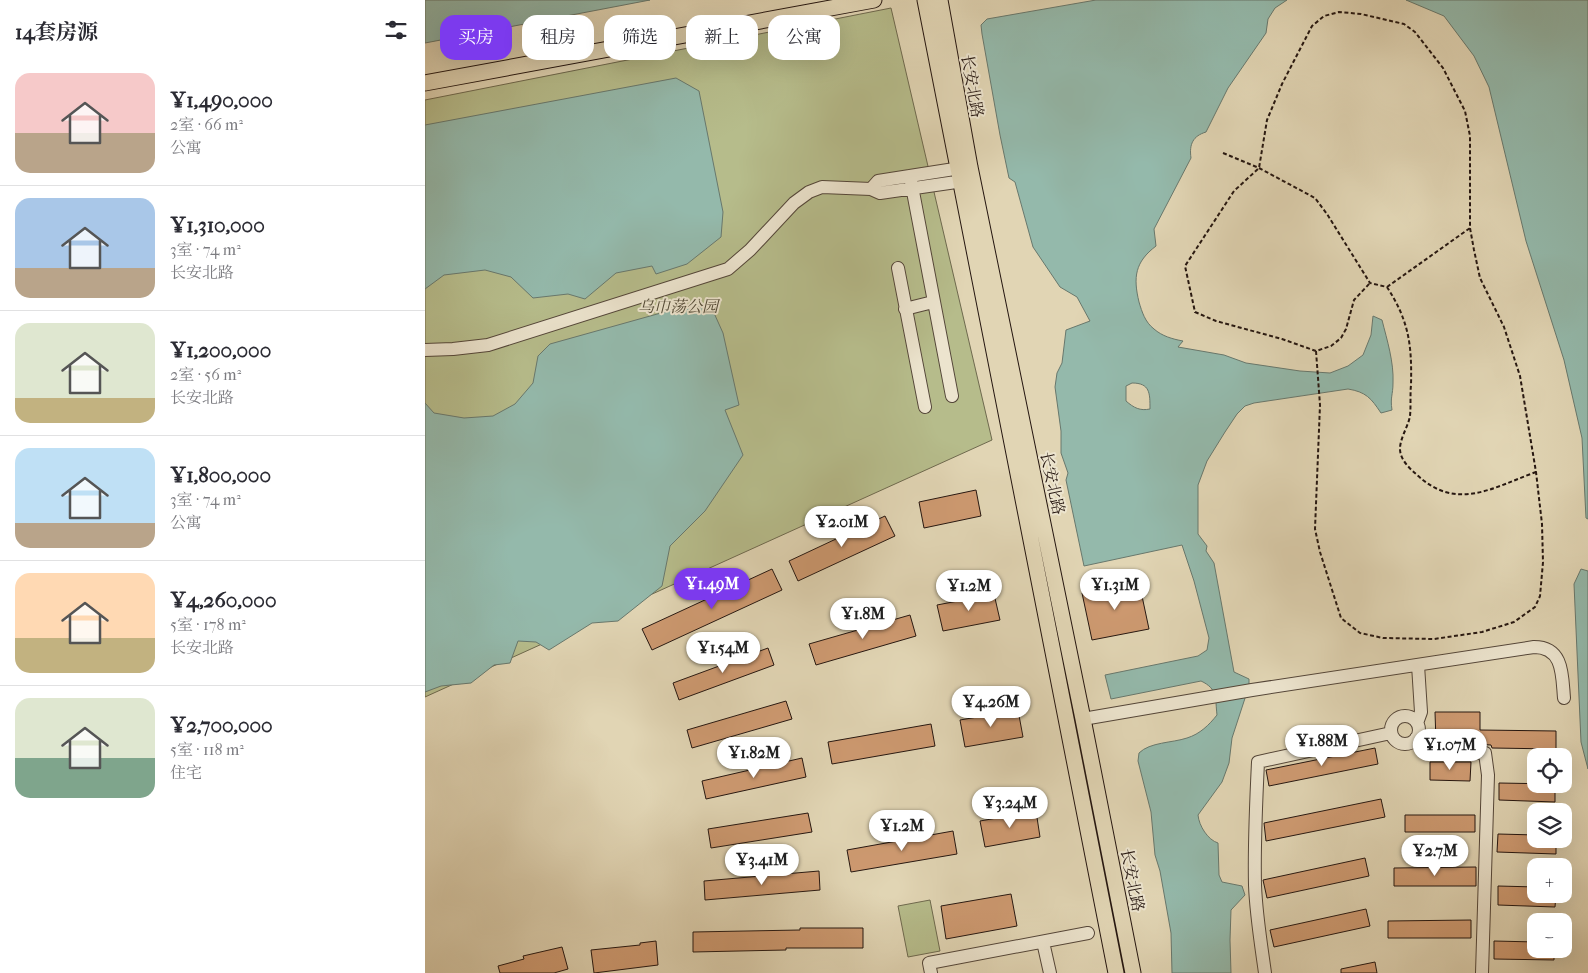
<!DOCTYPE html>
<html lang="zh">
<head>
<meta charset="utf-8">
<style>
  :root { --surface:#fff; --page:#f2f2f3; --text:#2b2b33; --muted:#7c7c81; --line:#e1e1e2; --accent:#7c3aed }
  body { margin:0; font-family:"IM FELL French Canon","Noto Serif SC",serif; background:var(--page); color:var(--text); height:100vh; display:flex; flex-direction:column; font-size:19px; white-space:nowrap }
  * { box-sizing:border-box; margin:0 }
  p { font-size:16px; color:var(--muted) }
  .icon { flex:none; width:28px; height:28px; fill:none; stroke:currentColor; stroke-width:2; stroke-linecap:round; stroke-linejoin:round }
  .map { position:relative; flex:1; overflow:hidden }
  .side { display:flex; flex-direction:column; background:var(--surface); width:425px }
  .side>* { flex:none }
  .top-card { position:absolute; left:15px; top:15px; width:475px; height:45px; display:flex; gap:10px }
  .controls { position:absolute; left:1102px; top:748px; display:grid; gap:10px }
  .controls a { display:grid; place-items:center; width:45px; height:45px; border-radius:10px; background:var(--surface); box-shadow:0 5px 20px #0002; font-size:25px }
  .price { position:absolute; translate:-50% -42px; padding:0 11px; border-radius:18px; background:#fff; color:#222; font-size:16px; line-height:32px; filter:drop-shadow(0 1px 2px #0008) }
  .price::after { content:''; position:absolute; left:50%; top:30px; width:15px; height:11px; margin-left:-8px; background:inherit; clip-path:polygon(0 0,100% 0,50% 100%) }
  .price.current { background:var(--accent); color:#fff }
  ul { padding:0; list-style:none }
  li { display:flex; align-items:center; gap:15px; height:125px; padding:0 15px }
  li+li { border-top:1px solid var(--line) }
  li span { display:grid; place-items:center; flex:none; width:140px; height:100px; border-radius:15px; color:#555 }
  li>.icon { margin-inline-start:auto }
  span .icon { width:60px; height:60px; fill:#fffc; stroke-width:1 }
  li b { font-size:21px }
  h2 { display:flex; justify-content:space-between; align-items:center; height:60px; padding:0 15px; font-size:21px }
  .chip { padding:0 18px; border-radius:15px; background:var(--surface); box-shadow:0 5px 20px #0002; font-size:18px; line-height:45px }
  .chip.current { background:var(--accent); color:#fff }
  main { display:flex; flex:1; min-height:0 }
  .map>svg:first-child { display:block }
  .green { fill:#b6bc8b; stroke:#6e694e }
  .water { fill:#94b9ab; stroke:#68786d; fill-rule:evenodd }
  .building { fill:#ce9a71; stroke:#251610 }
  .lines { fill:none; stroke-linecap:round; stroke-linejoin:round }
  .minor-casing { stroke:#544639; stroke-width:14 }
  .major-casing { stroke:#251610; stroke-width:17 }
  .path { stroke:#251610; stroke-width:2; stroke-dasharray:4 2.5; stroke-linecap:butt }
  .minor { stroke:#ece4ce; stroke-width:12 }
  .major { stroke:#e1d5b4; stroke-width:15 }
  .labels { text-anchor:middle; stroke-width:4; stroke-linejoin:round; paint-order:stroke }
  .street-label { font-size:16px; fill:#251610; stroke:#ece4ce }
  .park-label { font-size:16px; font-style:italic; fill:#504835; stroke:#ece4ce }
</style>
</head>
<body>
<main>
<section class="side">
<h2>14套房源<svg class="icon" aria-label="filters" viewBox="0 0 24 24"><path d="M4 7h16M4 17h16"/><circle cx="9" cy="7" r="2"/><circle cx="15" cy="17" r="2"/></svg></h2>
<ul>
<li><span style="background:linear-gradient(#f6c9c9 60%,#b9a48a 0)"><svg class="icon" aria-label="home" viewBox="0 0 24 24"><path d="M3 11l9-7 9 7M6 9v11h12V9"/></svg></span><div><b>¥1,490,000</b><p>2室 · 66 m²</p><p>公寓</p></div></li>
<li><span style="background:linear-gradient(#a9c7e8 70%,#b9a48a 0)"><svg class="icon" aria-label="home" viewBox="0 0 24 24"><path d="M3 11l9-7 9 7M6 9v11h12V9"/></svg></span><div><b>¥1,310,000</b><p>3室 · 74 m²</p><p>长安北路</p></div></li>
<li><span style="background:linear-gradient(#dfe7d0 75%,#c2b280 0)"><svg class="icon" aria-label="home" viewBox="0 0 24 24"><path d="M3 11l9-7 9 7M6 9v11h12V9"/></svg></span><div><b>¥1,200,000</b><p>2室 · 56 m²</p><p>长安北路</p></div></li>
<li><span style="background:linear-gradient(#bfe0f5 75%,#b9a48a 0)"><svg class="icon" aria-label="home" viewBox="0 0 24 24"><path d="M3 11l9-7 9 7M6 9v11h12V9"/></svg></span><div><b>¥1,800,000</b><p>3室 · 74 m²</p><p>公寓</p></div></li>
<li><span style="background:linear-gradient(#ffd9b3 65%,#c2b280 0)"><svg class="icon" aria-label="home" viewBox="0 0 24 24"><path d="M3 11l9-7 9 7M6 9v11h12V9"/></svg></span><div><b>¥4,260,000</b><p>5室 · 178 m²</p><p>长安北路</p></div></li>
<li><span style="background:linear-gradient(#dfe7d0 60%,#7fa58c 0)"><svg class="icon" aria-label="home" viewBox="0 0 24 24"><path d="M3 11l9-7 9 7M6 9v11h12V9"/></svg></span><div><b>¥2,700,000</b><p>5室 · 118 m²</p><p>住宅</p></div></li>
</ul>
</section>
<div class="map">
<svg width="1163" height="973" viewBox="0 0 1163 973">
  <rect width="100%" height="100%" fill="#e1d5b4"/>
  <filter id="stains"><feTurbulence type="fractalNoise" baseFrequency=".004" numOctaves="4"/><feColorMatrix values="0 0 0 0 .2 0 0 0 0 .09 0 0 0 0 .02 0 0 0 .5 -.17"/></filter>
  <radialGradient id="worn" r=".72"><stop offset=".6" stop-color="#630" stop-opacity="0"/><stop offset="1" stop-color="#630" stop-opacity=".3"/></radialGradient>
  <path class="green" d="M466 8 567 440 0 697V100Z
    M505 900 515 951 483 957 473 906Z"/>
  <path class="water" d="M0 0H225L0 43Z
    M671 0H862L850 8 843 19 841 33 803 88 781 132C768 136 764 144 766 158L729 229 731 246C710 262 708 277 714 302 717 312 720 322 729 329 737 336 747 339 758 341L753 347 799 355 821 363 875 371 905 373 923 366 938 355 946 335 948 316 957 320C962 340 969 362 968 383 968 395 965 397 967 410L956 413C946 398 941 392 923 389L829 403 820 406 812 414 800 432 782 461 773 485V534L782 546 781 551 789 563 809 672 824 679V686L807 738 804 763 797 782 773 815C774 826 783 840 793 843L794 875 797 882 817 886 820 895 806 910 805 940 806 973H747L746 933 735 871 730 855 726 812 713 761 714 753C725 742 747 743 762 738 775 734 784 725 792 715 790 698 793 689 776 681L686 699 680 675 773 656 782 650 784 638 769 581 757 545 659 566 641 480 643 473 636 453V431L630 387 632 373 637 363 641 330 665 321 652 297 635 287 608 247 590 182 584 178 575 135 557 34 556 25 562 19ZM707 383C725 383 725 393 725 409 715 411 709 408 701 401V386Z
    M981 0H1163V519L1161 518 1157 438 1139 360 1101 241 1064 87 1049 56 1019 16Z
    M251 78 274 91 298 212 296 237 262 264 231 274 227 266 191 273 160 299 143 294 108 298 86 277 60 270 19 275 0 289V125Z
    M268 304 289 313 298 333 314 405 300 410 318 455 280 511 245 546 237 586 193 621 167 623 124 650 111 642 93 641 85 663 69 665 46 683 16 686 0 692V403L9 413 39 418 68 416 90 404 108 383 113 356 125 344Z
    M1156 569 1163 571V769L1156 742 1149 584Z"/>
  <path class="building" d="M551 490 556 516 499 528 494 502Z
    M460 516 470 536 373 581 364 561Z
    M347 569 357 590 227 650 217 629Z
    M714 582 724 629 667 640 657 593Z
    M569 594 575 620 518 631 512 605Z
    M485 615 491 636 391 665 384 644Z
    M343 648 349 665 254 700 248 683Z
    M361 701 367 719 267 748 262 730Z
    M593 710 598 737 540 747 535 720Z
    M1010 712H1055V730L1131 731V749L1067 748 1066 745 1011 742Z
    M506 724 510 746 407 764 403 742Z
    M950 748 953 764 844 786 841 770Z
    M377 758 381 777 281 799 277 781Z
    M1005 762H1046L1045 781 1005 780Z
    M1074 783 1130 784V802L1074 800Z
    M956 799 960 817 841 841 839 823Z
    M611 811 615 837 560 847 555 821Z
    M383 813 387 832 286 848 283 829Z
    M980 815H1050V832H980Z
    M528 831 532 854 426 872 422 850Z
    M1073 834 1111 835V839H1131V854L1072 852Z
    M940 858 944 876 842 898 838 880Z
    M1051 867V886H969V868Z
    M394 871 395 890 280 900 279 881Z
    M1073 886 1111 887V894H1131L1130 907 1073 905Z
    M586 894 592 926 521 939 516 906Z
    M941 909 945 926 849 947 845 930Z
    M1046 920V938H963V921Z
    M375 928H438V948H361V950L268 952V932L375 930Z
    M231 941 233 965 169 973 166 950 215 945V943Z
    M1069 941 1111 942V949H1129V960L1069 959Z
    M137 947 143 969 129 973H75L73 966 99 959 98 956Z
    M950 962 952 973H916V969Z"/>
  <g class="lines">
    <g class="minor-casing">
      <path id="minor" d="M542 167 453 181 446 189 455 193 545 180
        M485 176 527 396
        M473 268 500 407
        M480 309 508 302
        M0 350 28 349 63 345 303 269 325 250 369 203 384 192 397 187 446 189
        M966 730a14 14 0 1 1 28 0a14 14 0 1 1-28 0Z
        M658 719 827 690 1109 647C1139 647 1137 676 1139 698
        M992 723 996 712 993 665
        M991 738 1008 750 1060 753 1063 775 1057 973
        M618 942 625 973
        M506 973 504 963 663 933
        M840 973C836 944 831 914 830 885 829 844 831 803 833 762L966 733"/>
    </g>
    <g class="major-casing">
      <path id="major" d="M500 0 691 973
        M515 0 545 167 658 719 708 973
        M0 83 449 0"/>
    </g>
    <path class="path" d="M798 153 834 168 890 198 902 214 945 283 962 287C984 321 987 345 986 385 985 395 986 406 985 416 983 427 975 438 975 449 975 459 984 468 991 474 1031 512 1067 488 1111 472
      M962 287 1045 228
      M891 351 895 405 890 529 895 552 916 618 935 633 958 638 1009 639 1057 632 1089 622 1110 607 1115 596 1118 562 1117 524 1111 472 1095 376 1079 327 1055 278 1049 250 1045 228V136L1040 111 1018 68 990 32 979 24 936 14 914 12 899 16 887 26 857 84 842 120 834 168 809 191 760 266 770 312 791 321 857 339 891 351 906 346 916 338 921 329 929 300 945 283"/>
    <use href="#minor" class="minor"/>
    <use href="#major" class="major"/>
  </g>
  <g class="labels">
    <g class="street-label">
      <text transform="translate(548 86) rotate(80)" y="6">长安北路</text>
      <text transform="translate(628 483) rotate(78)" y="6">长安北路</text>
      <text transform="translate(708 880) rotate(79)" y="6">长安北路</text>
    </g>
    <g class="park-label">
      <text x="253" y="312">乌巾荡公园</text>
    </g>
  </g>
  <rect width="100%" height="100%" filter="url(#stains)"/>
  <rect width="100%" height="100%" fill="url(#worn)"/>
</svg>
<div class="controls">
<a><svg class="icon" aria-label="locate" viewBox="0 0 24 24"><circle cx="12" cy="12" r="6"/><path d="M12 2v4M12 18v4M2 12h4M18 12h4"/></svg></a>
<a><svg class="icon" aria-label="layers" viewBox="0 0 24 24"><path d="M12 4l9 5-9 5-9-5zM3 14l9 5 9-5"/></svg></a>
<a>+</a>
<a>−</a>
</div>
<b class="price" style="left:417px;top:548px">¥2.01M</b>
<b class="price current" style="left:287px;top:610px">¥1.49M</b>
<b class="price" style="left:690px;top:611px">¥1.31M</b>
<b class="price" style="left:544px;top:612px">¥1.2M</b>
<b class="price" style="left:438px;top:640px">¥1.8M</b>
<b class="price" style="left:298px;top:674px">¥1.54M</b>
<b class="price" style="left:566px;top:728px">¥4.26M</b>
<b class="price" style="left:897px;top:767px">¥1.88M</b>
<b class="price" style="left:1025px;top:771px">¥1.07M</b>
<b class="price" style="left:329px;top:779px">¥1.82M</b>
<b class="price" style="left:585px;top:829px">¥3.24M</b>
<b class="price" style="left:477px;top:852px">¥1.2M</b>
<b class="price" style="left:1010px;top:877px">¥2.7M</b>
<b class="price" style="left:337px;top:886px">¥3.41M</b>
<div class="top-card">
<a class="chip current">买房</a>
<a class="chip">租房</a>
<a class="chip">筛选</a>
<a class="chip">新上</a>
<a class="chip">公寓</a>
</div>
</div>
</main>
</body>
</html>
